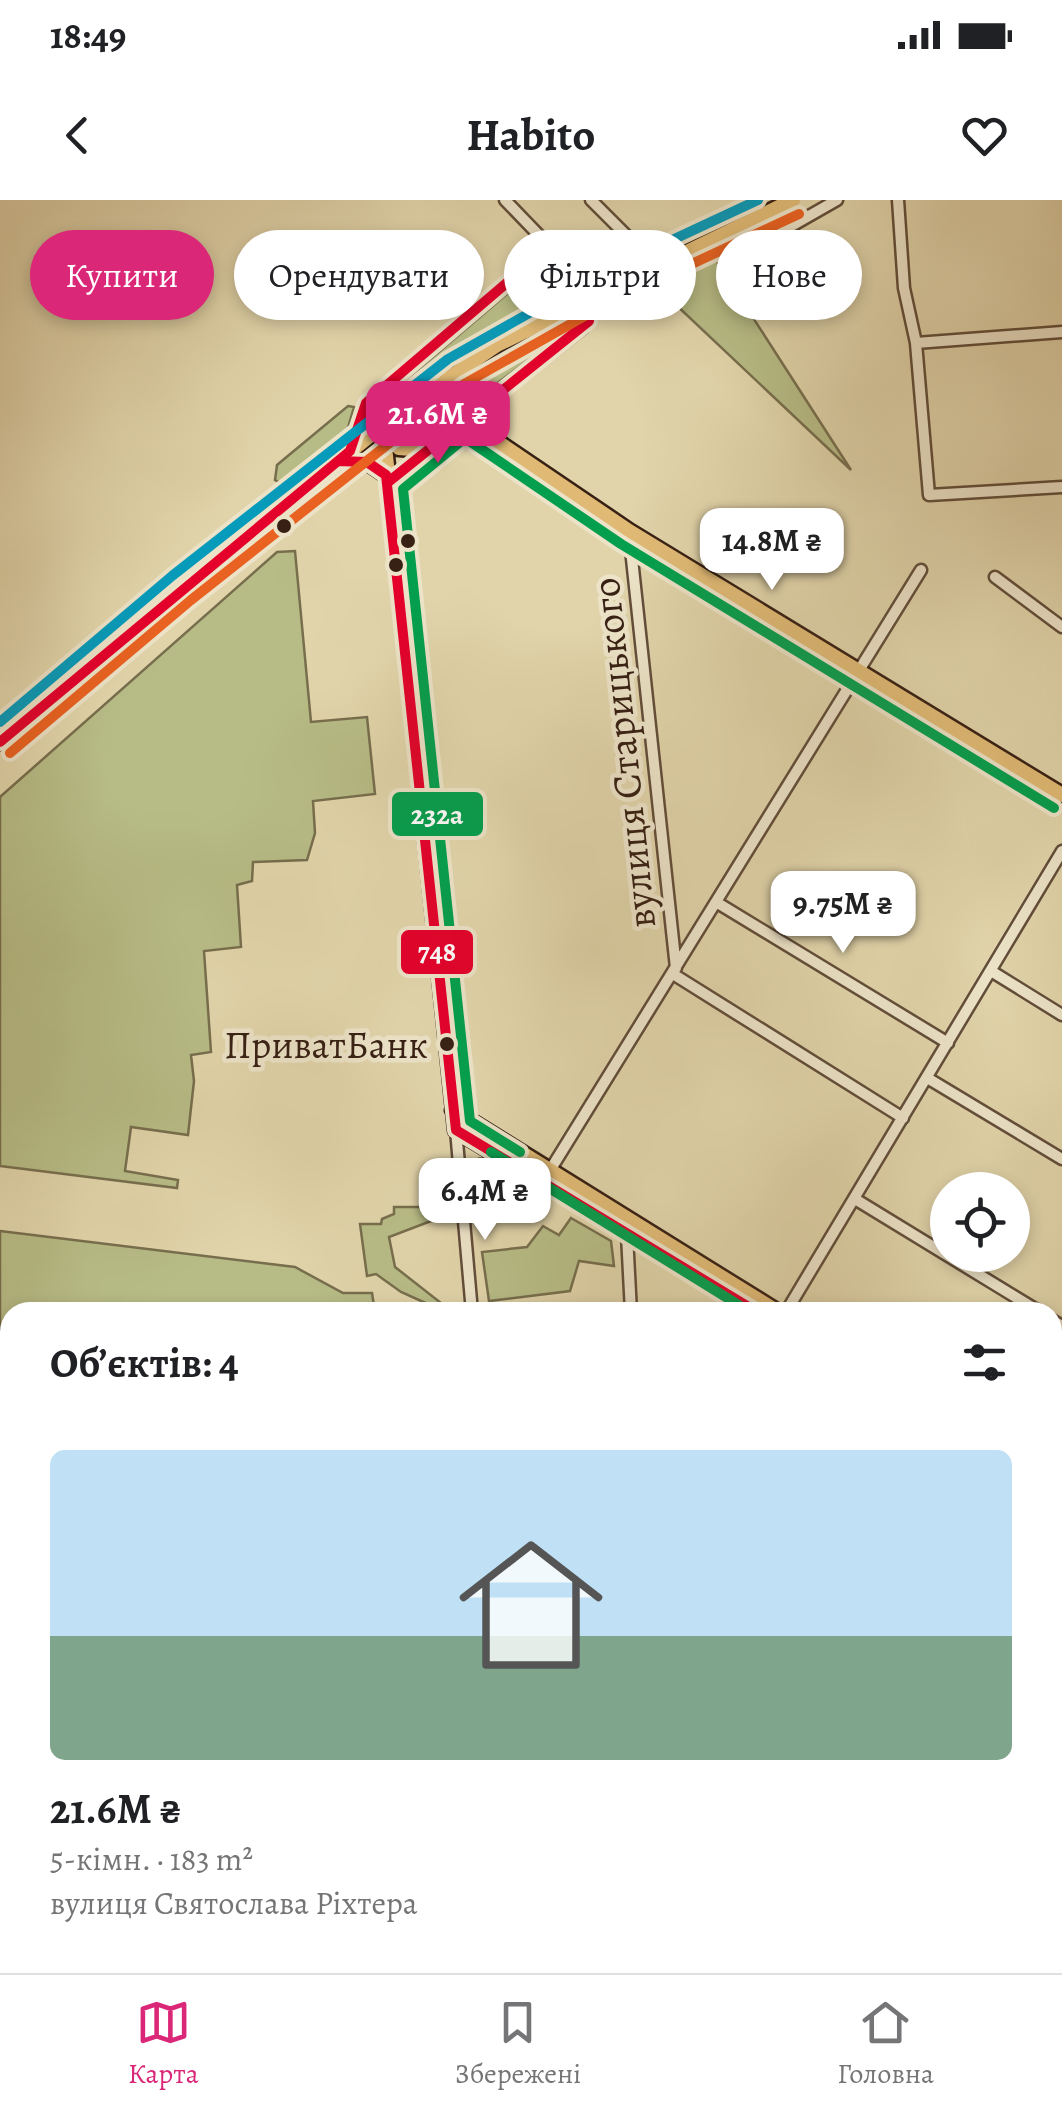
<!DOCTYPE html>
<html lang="uk">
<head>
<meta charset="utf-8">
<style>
  :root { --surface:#fff; --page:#f2f2f2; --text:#202124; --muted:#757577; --line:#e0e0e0; --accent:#db2777 }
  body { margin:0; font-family:Alegreya,serif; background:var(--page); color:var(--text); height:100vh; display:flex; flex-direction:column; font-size:38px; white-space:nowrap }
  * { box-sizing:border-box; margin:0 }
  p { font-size:32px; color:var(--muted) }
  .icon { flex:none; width:55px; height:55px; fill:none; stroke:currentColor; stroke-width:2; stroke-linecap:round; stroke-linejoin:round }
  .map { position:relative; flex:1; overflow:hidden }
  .side { position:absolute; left:0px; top:1102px; width:1062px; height:672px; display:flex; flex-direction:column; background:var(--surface); border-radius:30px 30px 0 0; box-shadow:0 5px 15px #0003 }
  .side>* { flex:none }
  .top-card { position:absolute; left:30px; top:30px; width:1002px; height:90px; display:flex; gap:20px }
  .buttons { position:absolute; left:930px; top:972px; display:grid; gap:20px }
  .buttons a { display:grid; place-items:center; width:100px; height:100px; border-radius:50%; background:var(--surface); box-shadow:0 5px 15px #0003; font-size:50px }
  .price { position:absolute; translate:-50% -85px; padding:0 22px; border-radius:20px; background:#fff; color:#222; font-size:32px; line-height:65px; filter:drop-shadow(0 2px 5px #0008) }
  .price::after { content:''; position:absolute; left:50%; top:60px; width:30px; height:22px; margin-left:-15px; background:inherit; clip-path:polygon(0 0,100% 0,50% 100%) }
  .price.active { background:var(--accent); color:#fff }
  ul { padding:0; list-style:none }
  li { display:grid; align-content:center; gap:20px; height:530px; padding:0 50px }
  li span { display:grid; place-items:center; height:310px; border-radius:15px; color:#555 }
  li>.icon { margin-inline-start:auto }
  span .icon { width:180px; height:180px; fill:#fffc; stroke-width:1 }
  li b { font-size:42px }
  h2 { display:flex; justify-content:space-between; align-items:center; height:120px; padding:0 50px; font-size:42px }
  .tag { padding:0 35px; border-radius:45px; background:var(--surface); box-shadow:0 5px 15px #0003; font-size:35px; line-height:90px }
  .tag.active { background:var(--accent); color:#fff }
  .status { display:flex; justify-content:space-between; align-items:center; height:70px; padding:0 50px; background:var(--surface); direction:ltr }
  .status svg { height:28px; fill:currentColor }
  header { display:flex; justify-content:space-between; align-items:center; height:130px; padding:0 50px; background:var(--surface); font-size:45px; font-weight:700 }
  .dock { display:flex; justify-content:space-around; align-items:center; height:140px; border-top:2px solid var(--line); background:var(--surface); font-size:28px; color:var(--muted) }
  .dock a { display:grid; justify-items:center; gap:5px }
  .dock .active { color:var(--accent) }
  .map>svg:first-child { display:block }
  .green { fill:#b7bc86; stroke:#776e4d; stroke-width:2.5 }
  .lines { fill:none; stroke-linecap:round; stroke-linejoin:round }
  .minor-casing { stroke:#624d3a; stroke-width:15 }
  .major-casing { stroke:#372014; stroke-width:19 }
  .minor { stroke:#ece3c8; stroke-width:10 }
  .major { stroke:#e0ba75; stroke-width:14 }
  .major-bridge-casing { stroke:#372014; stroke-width:19; stroke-linecap:butt }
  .major-bridge { stroke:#e0ba75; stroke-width:14 }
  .bus-1-casing { stroke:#ece3c8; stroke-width:18 }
  .bus-2-casing { stroke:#ece3c8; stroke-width:18 }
  .bus-3-casing { stroke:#ece3c8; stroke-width:18 }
  .bus-4-casing { stroke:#ece3c8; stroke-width:18 }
  .bus-1 { stroke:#e4002b; stroke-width:10 }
  .bus-2 { stroke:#039f4e; stroke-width:10 }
  .bus-3 { stroke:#e96221; stroke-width:10 }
  .bus-4 { stroke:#069bbb; stroke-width:10 }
  .bus-dot { fill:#372014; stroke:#ece3c8; stroke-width:4 }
  .labels { text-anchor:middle; stroke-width:9; stroke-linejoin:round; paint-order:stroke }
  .bus-label { font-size:38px; fill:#372014; stroke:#ece3c8; text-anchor:end }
  .street-label { font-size:40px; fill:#372014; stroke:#ece3c8 }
  .line-badge { stroke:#ece3c8; stroke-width:4 }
  .badge-label { font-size:28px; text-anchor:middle; font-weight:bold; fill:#fff }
</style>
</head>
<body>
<div class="status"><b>18:49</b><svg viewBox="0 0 49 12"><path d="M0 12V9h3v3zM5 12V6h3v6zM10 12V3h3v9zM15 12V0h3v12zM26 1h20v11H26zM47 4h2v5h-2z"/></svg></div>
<header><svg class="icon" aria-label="back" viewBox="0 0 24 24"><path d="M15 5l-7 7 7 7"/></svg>Habito<svg class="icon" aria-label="heart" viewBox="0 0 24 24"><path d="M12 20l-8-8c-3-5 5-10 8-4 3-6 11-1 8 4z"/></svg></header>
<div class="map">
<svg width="1062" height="1773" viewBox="0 0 1062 1773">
  <rect width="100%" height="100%" fill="#e1d4aa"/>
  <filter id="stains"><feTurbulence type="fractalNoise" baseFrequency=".002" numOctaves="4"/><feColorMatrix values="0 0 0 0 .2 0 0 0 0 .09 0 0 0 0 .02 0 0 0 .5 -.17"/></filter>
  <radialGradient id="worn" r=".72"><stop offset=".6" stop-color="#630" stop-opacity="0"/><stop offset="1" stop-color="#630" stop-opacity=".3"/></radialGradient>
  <path class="green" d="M714 57 851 270 655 85Z
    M553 63 579 91 493 136 372 216 373 208 541 65Z
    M568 124 570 128 415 246 402 228 497 159Z
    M348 206 354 207 343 245 288 287 275 280 277 265Z
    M295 351 311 522 367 517 375 594 313 601 315 633 307 660 253 662 252 681 237 685 241 747 204 751 211 852 191 855 194 881 188 935 131 927 125 971 178 980 177 988 0 966V597L277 352Z
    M394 1007H433L431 1021 389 1037 395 1067 441 1103V1110L401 1092 376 1074 367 1076 360 1024H381L382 1019 394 1014Z
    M571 1018 611 1041 614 1066 579 1061 570 1091 489 1101 482 1052 527 1047 543 1026 559 1035Z
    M0 1031 295 1067 343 1093H372L375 1112H10V1765L267 1766 233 1773H0Z
    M1062 1653V1773H1000L999 1765H1052L1053 1655Z"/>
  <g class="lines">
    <g class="minor-casing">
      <path id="minor" d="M591 0 635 44 648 51 722 20 739 46 753 48 837 0
        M898 0 904 88 916 143 929 295 1062 287
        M916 143 1062 132
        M350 251 366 203 550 46
        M387 282 584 127C597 111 594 97 583 81L505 0
        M629 331 676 768
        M995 377 1062 427
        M716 702 948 843
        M991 771 1062 815
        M673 774 903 918
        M929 879 1062 959
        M456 930 472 1112
        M549 972 921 370
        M855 999 1040 1112
        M627 1035 631 1112
        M786 1112 1062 651
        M1052 1120 1062 1126
        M1052 1150 1062 1134
        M1052 1389 1062 1380
        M1052 1448 1062 1454
        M1052 1636 1062 1633
        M682 1765V1773
        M792 1765 793 1773
        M993 1765 994 1773
        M300 1773 347 1765"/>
    </g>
    <g class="major-casing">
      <path id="major" d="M464 219 629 331 1062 595
        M393 222V240L399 248 425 250
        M383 227 456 930 757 1112
        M338 261 367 262 386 275
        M0 542 181 388 403 209
        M453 910 778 1112
        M458 977 480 967 510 965
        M1052 1277 1062 1283
        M1052 1290 1062 1296"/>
    </g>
    <use href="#minor" class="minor"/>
    <use href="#major" class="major"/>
    <g class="major-bridge-casing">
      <path id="major-bridge" d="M403 209 497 145 793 0"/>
    </g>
    <use href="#major-bridge" class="major-bridge"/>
    <g class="bus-1-casing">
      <path id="bus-1" d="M338 261 367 262 386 275 456 930 757 1112
        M0 542 350 251 366 203 550 46 588 89 589 121 387 283"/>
    </g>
    <g class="bus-2-casing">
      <path id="bus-2" d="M491 952 750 1112
        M520 952 470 921 403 289 465 238 621 344 1054 608"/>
    </g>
    <g class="bus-3-casing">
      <path id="bus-3" d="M10 553 191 400 464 184 608 103 799 14"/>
    </g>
    <g class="bus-4-casing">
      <path id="bus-4" d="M0 522 172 376 448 159 595 76 758 0"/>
    </g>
    <use href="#bus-1" class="bus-1"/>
    <use href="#bus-2" class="bus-2"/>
    <use href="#bus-3" class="bus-3"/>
    <use href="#bus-4" class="bus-4"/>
  </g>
  <g class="bus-dot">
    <circle cx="284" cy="326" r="9"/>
    <circle cx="408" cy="341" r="9"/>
    <circle cx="396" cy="365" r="9"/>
    <circle cx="447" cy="844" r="9"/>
  </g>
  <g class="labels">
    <g class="bus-label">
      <text x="428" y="858">ПриватБанк</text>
    </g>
    <g class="street-label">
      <text transform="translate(623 553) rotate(-96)" y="14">вулиця Старицького</text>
    </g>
  </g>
  <g class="line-badge">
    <rect x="390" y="590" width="95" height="48" rx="10" fill="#039f4e"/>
    <rect x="399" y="728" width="76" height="48" rx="10" fill="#e4002b"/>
  </g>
  <g class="badge-label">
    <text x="437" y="624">232а</text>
    <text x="437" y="761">748</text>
  </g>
  <rect width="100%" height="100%" filter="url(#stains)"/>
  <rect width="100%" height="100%" fill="url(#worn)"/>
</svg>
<div class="buttons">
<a><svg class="icon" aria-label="locate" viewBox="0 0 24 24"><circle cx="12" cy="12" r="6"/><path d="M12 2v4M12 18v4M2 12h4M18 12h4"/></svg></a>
</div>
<b class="price active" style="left:438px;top:266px">21.6M ₴</b>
<b class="price" style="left:772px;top:393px">14.8M ₴</b>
<b class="price" style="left:843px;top:756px">9.75M ₴</b>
<b class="price" style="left:485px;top:1043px">6.4M ₴</b>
<div class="top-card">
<a class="tag active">Купити</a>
<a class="tag">Орендувати</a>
<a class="tag">Фільтри</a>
<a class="tag">Нове</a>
</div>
<section class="side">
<h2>Об’єктів: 4<svg class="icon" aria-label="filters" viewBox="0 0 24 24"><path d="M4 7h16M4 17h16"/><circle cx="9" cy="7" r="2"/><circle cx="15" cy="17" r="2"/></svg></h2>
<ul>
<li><span style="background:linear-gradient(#bfe0f5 60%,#7fa58c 0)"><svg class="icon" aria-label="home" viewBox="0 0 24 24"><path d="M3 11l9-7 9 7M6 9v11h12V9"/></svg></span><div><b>21.6M ₴</b><p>5-кімн. · 183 m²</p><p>вулиця Святослава Ріхтера</p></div></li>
</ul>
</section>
</div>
<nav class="dock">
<a class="active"><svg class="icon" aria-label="map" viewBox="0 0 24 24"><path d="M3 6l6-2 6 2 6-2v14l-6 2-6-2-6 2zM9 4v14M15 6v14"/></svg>Карта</a>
<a><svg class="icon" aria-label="saved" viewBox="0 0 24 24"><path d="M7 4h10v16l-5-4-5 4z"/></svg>Збережені</a>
<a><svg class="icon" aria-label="home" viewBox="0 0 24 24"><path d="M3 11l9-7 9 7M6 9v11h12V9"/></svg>Головна</a>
</nav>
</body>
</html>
